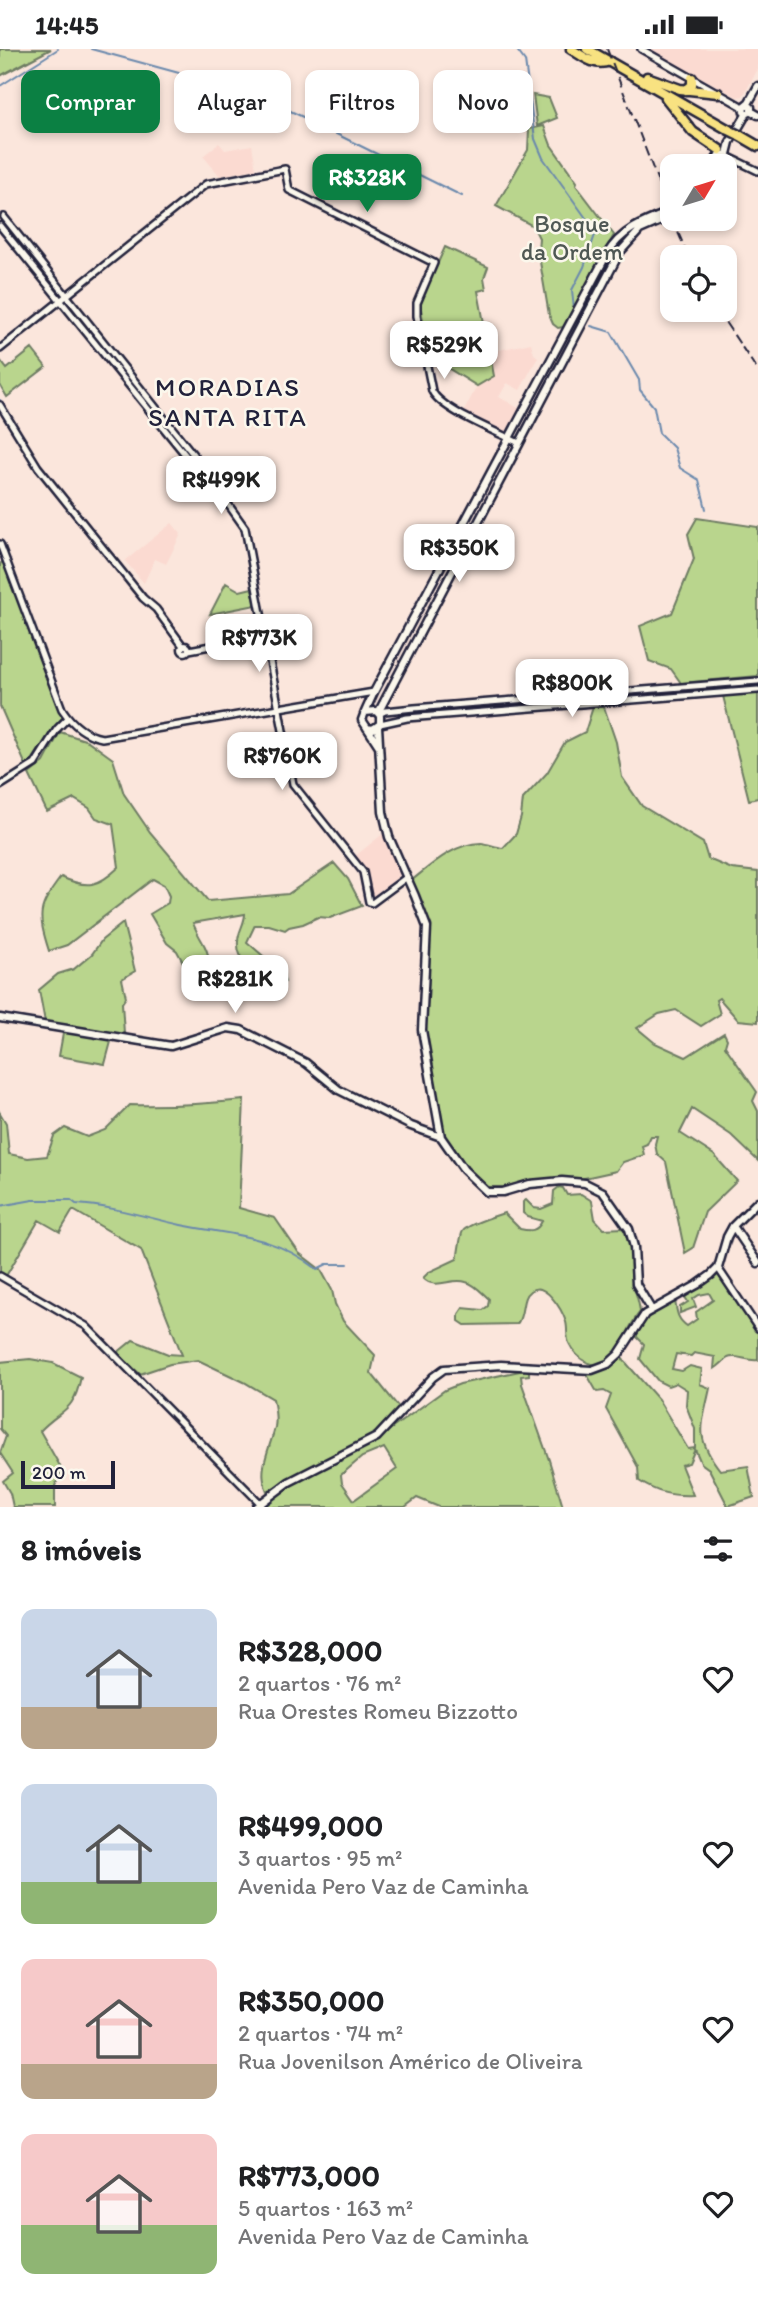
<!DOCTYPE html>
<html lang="pt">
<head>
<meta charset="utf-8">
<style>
  :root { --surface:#fff; --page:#f6f6f6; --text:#202124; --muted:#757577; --accent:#0b8043 }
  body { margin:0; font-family:Itim,sans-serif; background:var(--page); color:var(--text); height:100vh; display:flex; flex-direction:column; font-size:26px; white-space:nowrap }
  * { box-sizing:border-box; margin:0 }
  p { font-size:23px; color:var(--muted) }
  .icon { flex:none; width:38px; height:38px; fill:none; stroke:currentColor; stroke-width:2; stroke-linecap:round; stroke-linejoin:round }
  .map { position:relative; height:1458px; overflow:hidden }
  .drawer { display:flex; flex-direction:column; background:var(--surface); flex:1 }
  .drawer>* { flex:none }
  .hud { position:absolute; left:21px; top:21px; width:718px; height:63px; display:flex; gap:14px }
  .needle { width:46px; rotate:52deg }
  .controls { position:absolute; left:660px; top:105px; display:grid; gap:14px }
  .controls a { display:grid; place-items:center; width:77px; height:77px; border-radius:14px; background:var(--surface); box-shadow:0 4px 10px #0003; font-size:35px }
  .scale { position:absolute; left:21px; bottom:18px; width:94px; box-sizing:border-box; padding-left:7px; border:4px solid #22223b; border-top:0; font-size:19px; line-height:24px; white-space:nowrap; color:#22223b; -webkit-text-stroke:5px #fbf7ec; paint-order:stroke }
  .price { position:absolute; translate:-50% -60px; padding:0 16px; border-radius:14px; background:#fff; color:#222; font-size:23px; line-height:46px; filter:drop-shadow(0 2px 4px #0008) }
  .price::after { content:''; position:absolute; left:50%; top:42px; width:21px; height:16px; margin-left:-10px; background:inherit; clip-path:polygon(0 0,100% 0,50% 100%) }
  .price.current { background:var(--accent); color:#fff }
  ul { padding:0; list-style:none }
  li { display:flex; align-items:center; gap:21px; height:175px; padding:0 21px }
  li span { display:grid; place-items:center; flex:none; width:196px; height:140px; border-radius:14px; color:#555 }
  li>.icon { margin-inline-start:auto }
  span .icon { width:84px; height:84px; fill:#fffc; stroke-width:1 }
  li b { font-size:30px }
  h2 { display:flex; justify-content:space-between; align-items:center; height:84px; padding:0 21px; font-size:30px }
  .tag { padding:0 24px; border-radius:14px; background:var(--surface); box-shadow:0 4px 10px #0003; font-size:24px; line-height:63px }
  .tag.current { background:var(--accent); color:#fff }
  .status { display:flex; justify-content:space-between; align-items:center; height:49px; padding:0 35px; background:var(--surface); direction:ltr }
  .status svg { height:19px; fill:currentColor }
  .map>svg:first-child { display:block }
  .built { fill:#fbdad1 }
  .green { fill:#b9d58d; stroke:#6e7c64; stroke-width:2; fill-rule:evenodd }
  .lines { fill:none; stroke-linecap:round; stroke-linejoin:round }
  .stream { stroke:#6b89ad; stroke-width:2 }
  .tertiary-casing { stroke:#22223b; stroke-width:10 }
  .secondary-casing { stroke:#22223b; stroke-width:11 }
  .trunk-casing { stroke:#22223b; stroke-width:13 }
  .tertiary { stroke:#fbf7ec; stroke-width:5 }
  .secondary { stroke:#fbf7ec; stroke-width:6 }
  .trunk { stroke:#f8e281; stroke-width:8 }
  .rail { stroke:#22223b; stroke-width:2; stroke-dasharray:10 5; stroke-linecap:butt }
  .trunk-bridge-casing { stroke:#22223b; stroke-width:13; stroke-linecap:butt }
  .trunk-bridge { stroke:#f8e281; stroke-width:8 }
  .labels { text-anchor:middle; stroke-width:5; stroke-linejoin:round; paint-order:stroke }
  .park-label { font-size:24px; fill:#4f5854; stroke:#fbf7ec }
  .neighbourhood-label { font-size:26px; letter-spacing:2px; fill:#22223b; stroke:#fbf7ec }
</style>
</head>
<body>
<div class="status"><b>14:45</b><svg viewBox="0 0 49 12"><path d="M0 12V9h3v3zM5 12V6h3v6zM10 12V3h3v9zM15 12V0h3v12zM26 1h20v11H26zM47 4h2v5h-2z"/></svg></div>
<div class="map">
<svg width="758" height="1458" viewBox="0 0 758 1458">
  <rect width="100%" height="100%" fill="#fbe6dc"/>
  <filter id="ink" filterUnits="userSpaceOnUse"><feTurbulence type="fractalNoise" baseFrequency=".0143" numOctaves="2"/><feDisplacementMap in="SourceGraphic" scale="14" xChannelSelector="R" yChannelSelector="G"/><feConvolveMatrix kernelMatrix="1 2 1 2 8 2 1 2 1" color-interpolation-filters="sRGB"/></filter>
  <g filter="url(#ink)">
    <path class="built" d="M649 0H758V20L743 47 737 48Z
      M219 94 225 101 252 96 256 120 220 127 203 107Z
      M531 294 534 305 538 308 520 341 507 334 499 348 520 360 507 385 464 362 477 337 494 327 490 303Z
      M172 474 181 485 166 515 155 510 144 534 125 512Z
      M384 784 402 825 370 849 366 823 354 808Z"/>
    <path class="green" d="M0 0H51L0 27Z
      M533 46 549 49 557 69 537 77Z
      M544 77 551 96 577 133 576 136 614 186 563 278 558 279 553 275 549 266 538 201 539 189 533 177 496 157 528 101 529 80Z
      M445 198 488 218 484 229 486 240 478 242 494 327 477 337 443 316 442 312 445 310 442 290 427 295 420 254Z
      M32 300 46 318 7 348 0 336V311L7 320Z
      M697 469 758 478V627L681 634 671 620 649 612 640 577 672 564 694 510 688 485Z
      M3 512 63 668 53 679 27 719 0 657V515Z
      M226 534 240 542 252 539 256 556 210 565Z
      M758 644V749L749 751 723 647Z
      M593 658H604L616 693 622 728 642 757 703 794 708 810 732 820 758 823V973L738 971 719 949 716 951 720 965 701 977 676 961 659 965 637 979 655 994 686 1008 724 984 727 990 725 997 757 1043 753 1052 758 1062V1112L731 1086 692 1060 680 1084 714 1106 737 1132 705 1163 693 1199 685 1204 666 1113 657 1105 655 1095 657 1087H651L647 1095 642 1097 644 1106 623 1113 616 1122 580 1130 531 1131 505 1138H488L469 1121 443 1086 424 989 429 875 411 832C430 817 454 794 481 794 488 795 496 798 503 799L516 785 521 768 523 750 547 724 565 693 585 683Z
      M60 683 88 692 113 710 124 745 150 783 208 852 288 845 334 814 348 830 362 857 330 869 318 868 303 875 289 878 285 881 269 876H255L247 893 283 924 285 933 276 936C259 925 236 915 238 892 238 883 245 874 245 865L193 874C204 902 217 901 200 932L192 930 177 902 167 894 150 865 168 854 169 847 164 836 153 830 67 896 49 902C37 864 38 859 61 828 87 840 98 838 119 818L113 775 96 769 89 759 74 750 47 763 29 725 44 713Z
      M123 874 135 922 122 930 126 948 122 954 124 984 112 989 105 1015 59 1007 64 979 45 973 39 941 58 925 74 920 92 905 102 891Z
      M244 1051 239 1159 275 1169 299 1204 321 1221 332 1241 335 1255 343 1272 375 1306 371 1324 400 1360 376 1387 267 1442C257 1420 270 1400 275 1378 277 1368 275 1360 273 1350L244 1333 198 1311 170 1315 140 1325 117 1304 133 1291 168 1305 182 1306 141 1201 73 1161 60 1183 39 1171 6 1227 0 1224V1064L6 1074 9 1105 28 1109 47 1107 54 1087 65 1079 87 1088 105 1081 130 1056C168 1057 206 1055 244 1051Z
      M559 1138 563 1139 567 1146 581 1145 592 1152 595 1170 604 1180 623 1179C635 1193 629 1212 632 1229 634 1241 639 1251 640 1263 628 1277 624 1296 612 1309 596 1324 577 1311 569 1294 566 1288 568 1280 566 1273 562 1261 545 1231 530 1242 520 1249 525 1265 517 1275L465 1276 459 1272V1265L463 1259 483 1261 488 1257 489 1250C482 1244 475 1235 466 1233 451 1228 436 1242 423 1229L429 1223 457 1210C459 1203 460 1186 463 1182 468 1175 495 1167 504 1164L520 1180C530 1182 537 1183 542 1172L528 1168 523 1164V1153L526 1151 534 1159 541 1160 553 1155 554 1142Z
      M718 1224 724 1230 758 1281V1311C748 1313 737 1305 728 1309 723 1312 720 1317 714 1320L715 1308 694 1304 691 1307 676 1305 672 1320 682 1322 690 1317 702 1320 700 1335 710 1339C702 1378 694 1388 720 1421L748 1417 754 1448 728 1457 709 1420 701 1414 695 1400 689 1414 681 1416 693 1446C672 1447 657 1444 639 1432L638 1418 606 1360 611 1346 604 1342 597 1343 585 1322H602L620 1307 658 1350 688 1400 695 1399V1380L686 1356 687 1341 676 1334 668 1337 658 1332 640 1310 644 1295 635 1286 642 1272 675 1252C677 1263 677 1270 687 1277L697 1270 696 1263 713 1251 709 1244 699 1246 693 1250 696 1258 680 1264V1258L688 1253 685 1248Z
      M30 1310 53 1314 81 1328C73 1365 62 1359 40 1382L60 1417 61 1423 55 1437V1458H13L10 1444 3 1432 13 1424 0 1404 6 1387 0 1380V1313Z
      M529 1320V1326L521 1327 522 1335 549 1411 563 1458H439L417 1449 405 1458H262L292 1434 384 1385 445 1341 460 1335ZM384 1399 397 1420 354 1451 342 1434 341 1426 362 1408Z"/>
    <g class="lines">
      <path class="stream" d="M91 0 179 24
        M516 0 525 12 535 90 543 109 596 183 584 218 572 241 574 260
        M188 26 240 40 266 50
        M0 37 58 0
        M274 54 307 70
        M312 73 462 147
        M1 174 51 234
        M67 255 117 317
        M591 277 611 283 639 331 640 341 654 358 659 384 674 399 680 419 699 431 706 460
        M0 351 3 356
        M0 1157 33 1151H71L76 1155C112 1157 145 1168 181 1176 234 1187 272 1185 317 1220L327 1215H348"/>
      <g class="tertiary-casing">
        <path id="tertiary" d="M641 0 743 58
          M725 106 758 122
          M4 168 212 429 218 441 245 479 293 735 363 823 369 853 372 854 407 828
          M0 177 209 435 216 439
          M0 300 206 135 285 120 289 141 434 214 417 254V267L432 342C441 361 498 383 519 394
          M0 356 38 418 143 549 156 560 183 597
          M0 495 62 660C72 675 85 686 102 689L374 643
          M181.5 600a3.5 3.5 0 1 1 7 0a3.5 3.5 0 1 1-7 0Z
          M189 601 264 587
          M379 665 385 662 414 659 758 632
          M380 675 407 669 758 641
          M0 737 35 715 57 680 68 669
          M718 1219 758 1279
          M0 1227 86 1277 260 1454"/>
      </g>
      <g class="secondary-casing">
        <path id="secondary" d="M746 56 751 58V62L758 66
          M744 63 743 58 749 53 758 37
          M720 104 724 107 727 105 730 93 747 64
          M712 117 720 104
          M718 117 724 107
          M365 663 374 643 607 205C622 180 646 172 672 162
          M378 664 620 203 640 181 672 167
          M378 677 383 763 389 788 415 847 427 878 422 981 441 1088 464 1121 487 1143H503L530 1135 562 1132 585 1134 603 1143 629 1180 634 1198 636 1235 651 1260
          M367 679 373 680 380 675V667L376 662 365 663 362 671 379 697
          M0 969 171 997 228 979 241 981 306 1014 339 1041 411 1077 441 1088
          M733 1177 758 1214
          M256 1458 289 1433 377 1388 433 1328 444 1320 501 1316 592 1321 608 1315 619 1305 645 1265 697 1236 711 1226 718 1219 727 1188 733 1177 758 1152"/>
      </g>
      <g class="trunk-casing">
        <path id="trunk" d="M571 0C583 7 595 18 609 12
          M587 0 729 81
          M647 28 680 40 718 44
          M686 41 692 36V29
          M666 49 693 83 720 101
          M739 86 758 97"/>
      </g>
      <use href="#tertiary" class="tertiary"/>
      <use href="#secondary" class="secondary"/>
      <use href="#trunk" class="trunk"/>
      <path class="rail" d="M607 0 672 169
        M672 170 689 208
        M717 261 758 322"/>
      <g class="trunk-bridge-casing">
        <path id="trunk-bridge" d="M729 81 739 86"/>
      </g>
      <use href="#trunk-bridge" class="trunk-bridge"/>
    </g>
  </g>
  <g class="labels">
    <g class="park-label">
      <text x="572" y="183">Bosque<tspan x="572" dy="28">da Ordem</tspan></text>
    </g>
    <g class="neighbourhood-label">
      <text x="228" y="347">MORADIAS<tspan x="228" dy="30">SANTA RITA</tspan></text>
    </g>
  </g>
</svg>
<div class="controls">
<a><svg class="needle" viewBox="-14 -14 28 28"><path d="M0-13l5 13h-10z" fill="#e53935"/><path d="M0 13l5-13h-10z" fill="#757577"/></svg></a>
<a><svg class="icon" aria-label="locate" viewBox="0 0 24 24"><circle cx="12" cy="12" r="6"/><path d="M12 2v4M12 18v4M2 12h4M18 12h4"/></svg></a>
</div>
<div class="scale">200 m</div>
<b class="price current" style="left:367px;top:165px">R$328K</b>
<b class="price" style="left:444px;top:332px">R$529K</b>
<b class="price" style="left:221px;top:467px">R$499K</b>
<b class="price" style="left:459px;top:535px">R$350K</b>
<b class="price" style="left:259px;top:625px">R$773K</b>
<b class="price" style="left:572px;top:670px">R$800K</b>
<b class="price" style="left:282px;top:743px">R$760K</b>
<b class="price" style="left:235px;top:966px">R$281K</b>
<div class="hud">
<a class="tag current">Comprar</a>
<a class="tag">Alugar</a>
<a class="tag">Filtros</a>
<a class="tag">Novo</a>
</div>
</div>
<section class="drawer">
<h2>8 imóveis<svg class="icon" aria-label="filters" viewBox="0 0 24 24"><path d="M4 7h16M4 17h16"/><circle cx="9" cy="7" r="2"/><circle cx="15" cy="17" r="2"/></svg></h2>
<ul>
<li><span style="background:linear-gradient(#c9d6e8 70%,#b9a48a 0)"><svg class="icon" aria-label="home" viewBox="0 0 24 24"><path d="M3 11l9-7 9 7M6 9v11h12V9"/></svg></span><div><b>R$328,000</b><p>2 quartos · 76 m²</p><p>Rua Orestes Romeu Bizzotto</p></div><svg class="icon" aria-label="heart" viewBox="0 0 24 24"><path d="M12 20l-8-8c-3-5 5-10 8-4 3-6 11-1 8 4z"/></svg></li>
<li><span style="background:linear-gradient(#c9d6e8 70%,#8fb573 0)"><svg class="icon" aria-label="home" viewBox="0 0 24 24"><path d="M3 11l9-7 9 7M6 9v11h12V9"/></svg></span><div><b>R$499,000</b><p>3 quartos · 95 m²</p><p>Avenida Pero Vaz de Caminha</p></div><svg class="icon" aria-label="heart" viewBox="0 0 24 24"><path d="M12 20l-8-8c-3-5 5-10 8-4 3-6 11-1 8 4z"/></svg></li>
<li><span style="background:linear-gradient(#f6c9c9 75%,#b9a48a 0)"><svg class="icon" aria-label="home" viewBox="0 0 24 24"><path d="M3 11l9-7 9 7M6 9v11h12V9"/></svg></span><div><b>R$350,000</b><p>2 quartos · 74 m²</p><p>Rua Jovenilson Américo de Oliveira</p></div><svg class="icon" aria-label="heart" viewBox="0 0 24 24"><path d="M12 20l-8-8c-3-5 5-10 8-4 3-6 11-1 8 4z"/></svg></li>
<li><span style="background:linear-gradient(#f6c9c9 65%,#8fb573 0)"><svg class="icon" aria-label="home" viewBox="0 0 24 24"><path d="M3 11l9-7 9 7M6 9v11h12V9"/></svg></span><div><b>R$773,000</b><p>5 quartos · 163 m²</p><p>Avenida Pero Vaz de Caminha</p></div><svg class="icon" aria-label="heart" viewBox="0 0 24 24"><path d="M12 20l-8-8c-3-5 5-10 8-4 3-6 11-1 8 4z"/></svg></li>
</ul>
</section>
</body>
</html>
